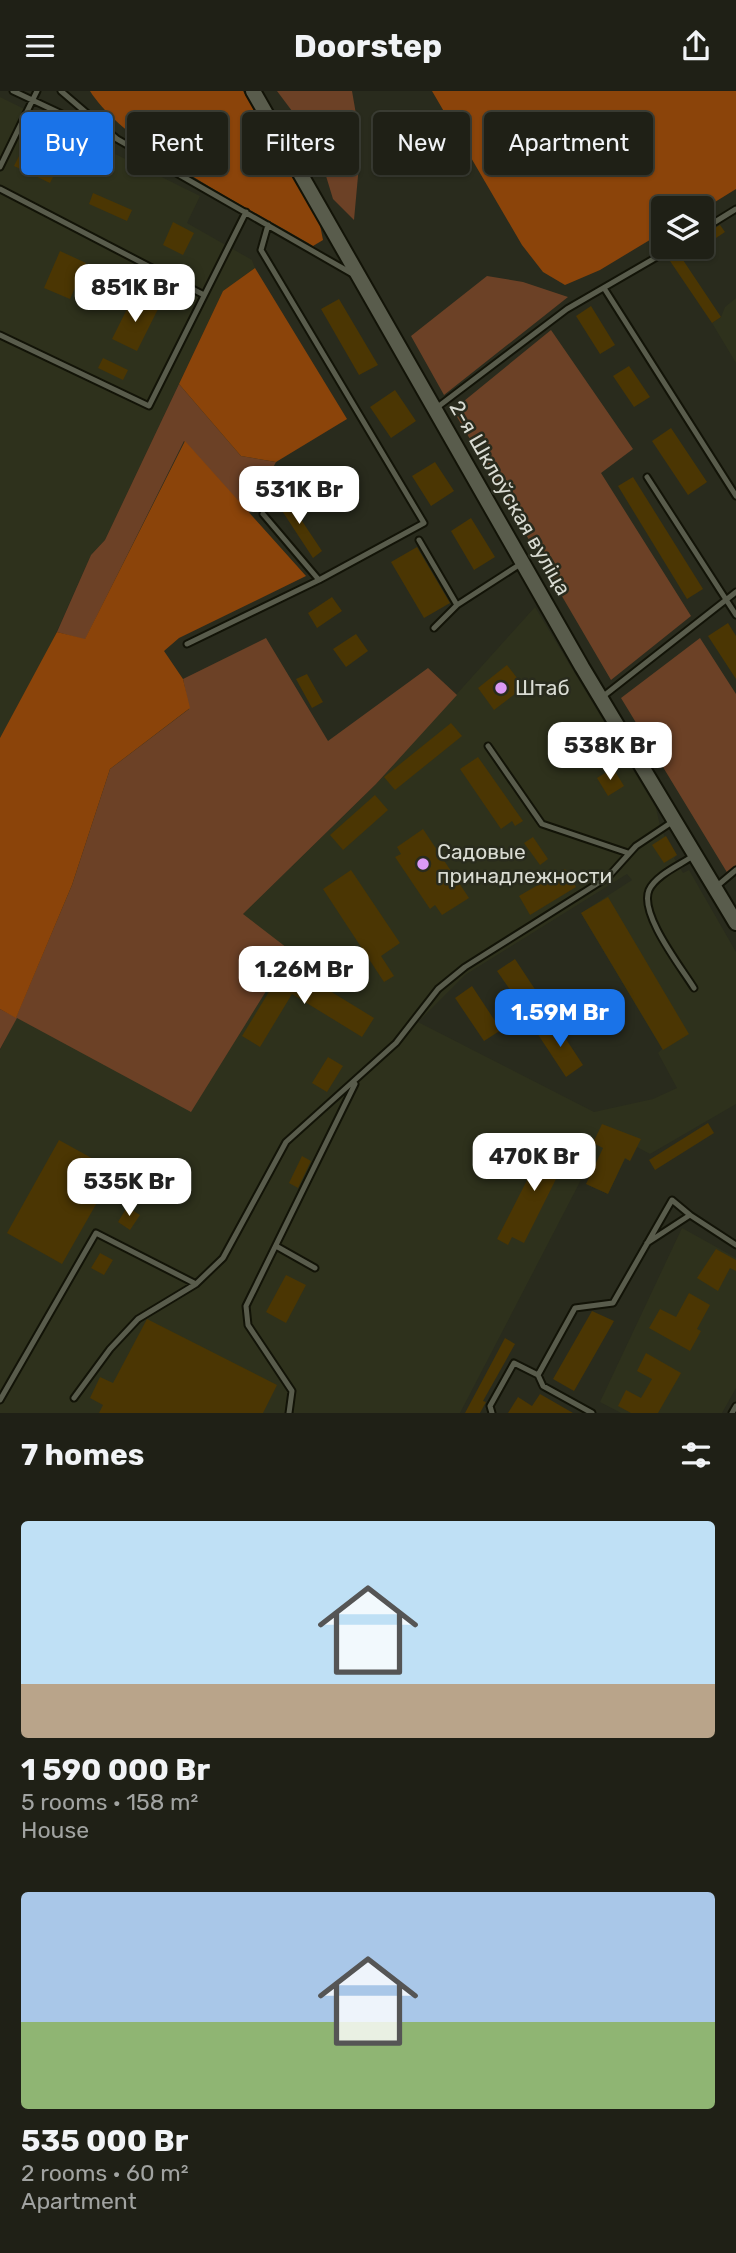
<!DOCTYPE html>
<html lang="en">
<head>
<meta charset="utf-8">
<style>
  :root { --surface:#1f2016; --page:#27281f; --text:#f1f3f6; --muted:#a1a3a1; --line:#3c3e35; --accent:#1a73e8 }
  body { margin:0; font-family:Rubik,sans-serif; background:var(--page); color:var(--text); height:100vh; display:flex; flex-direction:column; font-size:26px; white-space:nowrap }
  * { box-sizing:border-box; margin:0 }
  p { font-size:23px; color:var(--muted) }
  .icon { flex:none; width:38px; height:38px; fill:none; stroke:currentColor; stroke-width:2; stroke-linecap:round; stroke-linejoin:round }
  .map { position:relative; height:1322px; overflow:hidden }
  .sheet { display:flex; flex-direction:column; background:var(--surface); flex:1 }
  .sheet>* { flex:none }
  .hud { position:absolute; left:21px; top:21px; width:695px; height:63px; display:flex; gap:14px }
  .fabs { position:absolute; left:651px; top:105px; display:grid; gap:14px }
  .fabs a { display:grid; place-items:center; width:63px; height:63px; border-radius:7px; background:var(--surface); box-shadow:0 2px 5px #0004,0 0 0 2px var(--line); font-size:35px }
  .price { position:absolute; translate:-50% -60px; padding:0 16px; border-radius:14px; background:#fff; color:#222; font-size:23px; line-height:46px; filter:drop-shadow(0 2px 4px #0008) }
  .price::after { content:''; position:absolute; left:50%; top:42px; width:21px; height:16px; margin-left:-10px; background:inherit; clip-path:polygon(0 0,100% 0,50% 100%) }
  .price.active { background:var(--accent); color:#fff }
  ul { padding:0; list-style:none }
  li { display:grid; align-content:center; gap:14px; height:371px; padding:0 21px }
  li span { display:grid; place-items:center; height:217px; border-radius:7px; color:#555 }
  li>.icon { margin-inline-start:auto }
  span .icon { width:126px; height:126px; fill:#fffc; stroke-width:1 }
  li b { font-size:30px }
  h2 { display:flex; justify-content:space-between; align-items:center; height:84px; padding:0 21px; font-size:30px }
  .pill { padding:0 24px; border-radius:7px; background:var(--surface); box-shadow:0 2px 5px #0004,0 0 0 2px var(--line); font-size:24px; line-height:63px }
  .pill.active { background:var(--accent); color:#fff }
  header { display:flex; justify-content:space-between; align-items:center; height:91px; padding:0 21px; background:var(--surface); font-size:32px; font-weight:700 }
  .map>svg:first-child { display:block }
  .built { fill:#2e311c; fill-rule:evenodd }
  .green { fill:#6c4126 }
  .forest { fill:#8b440a }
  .building { fill:#4b3603 }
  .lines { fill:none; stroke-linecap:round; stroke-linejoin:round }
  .service-casing { stroke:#121307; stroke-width:9 }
  .tertiary-casing { stroke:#121307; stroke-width:18 }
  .service { stroke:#595c4c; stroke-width:5 }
  .tertiary { stroke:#595c4c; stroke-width:14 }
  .poi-dot { fill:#db99f5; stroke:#292b1d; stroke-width:2.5 }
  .labels { text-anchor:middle; stroke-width:5; stroke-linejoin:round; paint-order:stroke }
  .street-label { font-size:21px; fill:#d9dbd2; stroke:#292b1d }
  .poi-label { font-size:21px; fill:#d9dbd2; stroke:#292b1d; text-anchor:start }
</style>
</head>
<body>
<header><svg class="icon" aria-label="menu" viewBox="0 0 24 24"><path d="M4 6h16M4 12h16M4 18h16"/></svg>Doorstep<svg class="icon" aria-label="share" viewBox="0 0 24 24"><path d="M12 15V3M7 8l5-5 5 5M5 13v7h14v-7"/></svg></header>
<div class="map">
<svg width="736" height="1322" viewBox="0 0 736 1322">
  <rect width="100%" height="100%" fill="#292b1d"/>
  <path class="built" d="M0 6 200 105 187 132 252 169 255 177 223 200 105 449 91 464 49 558 0 647Z
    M736 207V272L712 232 721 226 725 216Z
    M535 516 656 717 661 739 677 764 674 767 683 782 689 779 736 861V1013L650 1063 637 1056 630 1070 625 1068 608 1103 586 1093 589 1087 583 1085 460 1322H0V959L16 927 243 823 376 693ZM627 783 632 789 581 822 662 958 658 962 677 997 653 1008 594 1021 418 931 465 884Z
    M682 1137 736 1167V1297L722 1322H621L600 1311Z"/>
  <path class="green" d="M277 0H352L361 52 354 129 333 108 316 52Z
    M487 185 523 191 568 206 444 304 411 245Z
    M551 239 633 358 601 382 691 525 611 589 453 319Z
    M179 293 241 365 276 371 249 422 184 350 85 549 57 541 91 464 105 449Z
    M266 547 328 650 428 577 457 604 376 693 243 823 291 860 191 1021 17 927 0 958V918L16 926 72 794 110 678 189 618 183 588Z
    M700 547 736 603V774L728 783 621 607Z"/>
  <path class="forest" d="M90 0H243L319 129 323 149 313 155C253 119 125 56 90 0Z
    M432 0H736V98L702 119 663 117V141L600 179 565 194 543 181 522 154Z
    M255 177 347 328 276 371 241 365 179 293 223 200Z
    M185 350 306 485 179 547 164 560 183 588 190 617 110 678 72 794 16 927 0 918V647L57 541 85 548Z"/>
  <path class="building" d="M22 59 58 76 50 92 14 75Z
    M93 102 132 119 127 130 89 113Z
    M173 131 194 142 183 164 163 154Z
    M720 134 725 141 683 169 721 226 712 232 668 167 684 156H702V144Z
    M60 160 86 172 70 208 44 197Z
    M133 206 158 218 137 260 112 248Z
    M339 208 378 274 359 284 321 218Z
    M591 215 615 254 600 263 576 225Z
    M103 267 128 279 123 289 98 277Z
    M629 275 650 306 634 316 613 285Z
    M395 299 416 330 391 347 370 316Z
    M671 337 707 391 688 404 652 350Z
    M435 371 454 400 431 415 412 385Z
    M633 386 703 498 687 508 618 395Z
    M284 403 322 460 313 467 275 409Z
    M471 427 495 466 474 479 451 440Z
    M417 456 450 512 424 527 391 471Z
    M332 506 342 520 317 537 308 522Z
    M728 532 736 545V588L708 545Z
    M356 543 368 560 346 576 333 558Z
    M507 574 524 596 494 619 478 597Z
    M307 583 323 611 312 617 296 588Z
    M451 632 462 645 395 699 384 686Z
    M478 666 523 730 515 735 512 730 501 738 460 678Z
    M613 677 624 695 608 705 597 687Z
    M375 704 388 719 343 759 330 744Z
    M423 738 469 807 442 824 435 814 430 818 395 766 401 763 397 756Z
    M666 745 677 764 664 772 652 754Z
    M533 746 548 768 540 774 524 752Z
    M565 778 576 796 530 824 519 805Z
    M351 779 400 852 381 865 394 885 384 891 323 798Z
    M608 806 689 943 663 959 581 822Z
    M515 868 544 912 527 923 497 880Z
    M286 873 374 927 362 946 292 903 260 956 242 945Z
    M472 895 501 939 484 950 455 907Z
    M554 930 583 974 566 986 537 942Z
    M328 966 343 975 327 1001 312 992Z
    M708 1032 714 1042 655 1079 649 1069Z
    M602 1033 641 1048 630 1070 625 1067 608 1103 586 1093 603 1057 593 1052Z
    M548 1048 570 1060 524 1152 512 1146 508 1154 497 1148Z
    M59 1049 115 1080 62 1173 7 1142Z
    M302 1065 311 1070 298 1097 289 1092Z
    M127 1116 140 1124 130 1139 118 1131Z
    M716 1158 736 1169V1180L730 1177 718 1200 697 1187Z
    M100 1162 113 1169 104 1184 91 1177Z
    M286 1184 306 1194 286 1232 266 1221Z
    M689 1202 710 1214 697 1238 701 1240 690 1260 649 1237 660 1218 676 1226Z
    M592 1220 614 1230 574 1300 553 1288Z
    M147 1228 277 1294 263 1322H99L103 1314 90 1307 100 1286 113 1292Z
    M505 1247 515 1253 483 1310 486 1311 480 1322H465Z
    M646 1262 681 1282 658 1322H631L618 1315 626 1299 641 1307 652 1288 637 1280Z
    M540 1303 573 1322H508L518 1306 532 1315Z"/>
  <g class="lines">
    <g class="service-casing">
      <path id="service" d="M13 0 111 46
        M61 0 117 48 351 182
        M0 76 37 0
        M0 98 204 204
        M702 139 736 118
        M604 197 736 405
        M0 244 149 315 246 121
        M435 318 567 218 674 156
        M647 386 736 524
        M263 423 319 489
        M419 449 457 514
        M434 537 457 514 522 472
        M187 553 319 489 424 432 261 159 268 134
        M601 607 736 501
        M488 655 542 733 628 762
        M693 765C680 774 656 784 649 799 639 823 681 876 694 897
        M717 795 736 779
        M690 1124 736 1154
        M276 1155 315 1177
        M74 1307 110 1258 138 1228 196 1193 223 1167 286 1051 396 952 438 898 465 876 608 786 636 755 672 731
        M0 1309 96 1142 196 1193
        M289 1322 292 1300 248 1234 246 1215 355 993
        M492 1322 490 1315 514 1272 538 1284
        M592 1322 543 1295 538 1284 575 1217 613 1212 672 1109 690 1124 647 1152
        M732 1322 736 1315"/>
    </g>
    <g class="tertiary-casing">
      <path id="tertiary" d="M253 0 582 576 736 832"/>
    </g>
    <use href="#service" class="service"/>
    <use href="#tertiary" class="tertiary"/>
  </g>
  <g class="poi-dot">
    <circle cx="501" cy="597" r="7"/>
    <circle cx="423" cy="773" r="7"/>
  </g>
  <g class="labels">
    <g class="street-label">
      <text transform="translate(510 407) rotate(60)" y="7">2-я Шклоўская вуліца</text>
    </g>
    <g class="poi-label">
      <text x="515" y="604">Штаб</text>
      <text x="437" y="768">Садовые<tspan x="437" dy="24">принадлежности</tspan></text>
    </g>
  </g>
</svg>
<div class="fabs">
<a><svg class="icon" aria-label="layers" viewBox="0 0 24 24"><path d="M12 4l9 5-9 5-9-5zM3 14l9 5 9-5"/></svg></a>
</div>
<b class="price" style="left:135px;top:233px">851K Br</b>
<b class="price" style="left:299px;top:435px">531K Br</b>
<b class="price" style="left:610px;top:691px">538K Br</b>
<b class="price" style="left:304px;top:915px">1.26M Br</b>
<b class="price active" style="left:560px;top:958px">1.59M Br</b>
<b class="price" style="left:534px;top:1102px">470K Br</b>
<b class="price" style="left:129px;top:1127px">535K Br</b>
<div class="hud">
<a class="pill active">Buy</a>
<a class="pill">Rent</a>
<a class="pill">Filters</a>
<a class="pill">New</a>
<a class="pill">Apartment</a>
</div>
</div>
<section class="sheet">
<h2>7 homes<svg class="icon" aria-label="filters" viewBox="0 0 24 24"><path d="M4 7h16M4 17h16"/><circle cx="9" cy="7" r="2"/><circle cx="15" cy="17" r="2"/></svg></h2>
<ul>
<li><span style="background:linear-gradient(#bfe0f5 75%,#b9a48a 0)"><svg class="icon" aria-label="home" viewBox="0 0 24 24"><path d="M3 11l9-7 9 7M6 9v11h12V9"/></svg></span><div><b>1 590 000 Br</b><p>5 rooms · 158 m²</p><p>House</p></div></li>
<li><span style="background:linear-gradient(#a9c7e8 60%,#8fb573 0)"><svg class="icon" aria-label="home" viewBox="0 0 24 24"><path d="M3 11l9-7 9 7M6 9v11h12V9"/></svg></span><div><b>535 000 Br</b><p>2 rooms · 60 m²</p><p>Apartment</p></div></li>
</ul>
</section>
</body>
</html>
